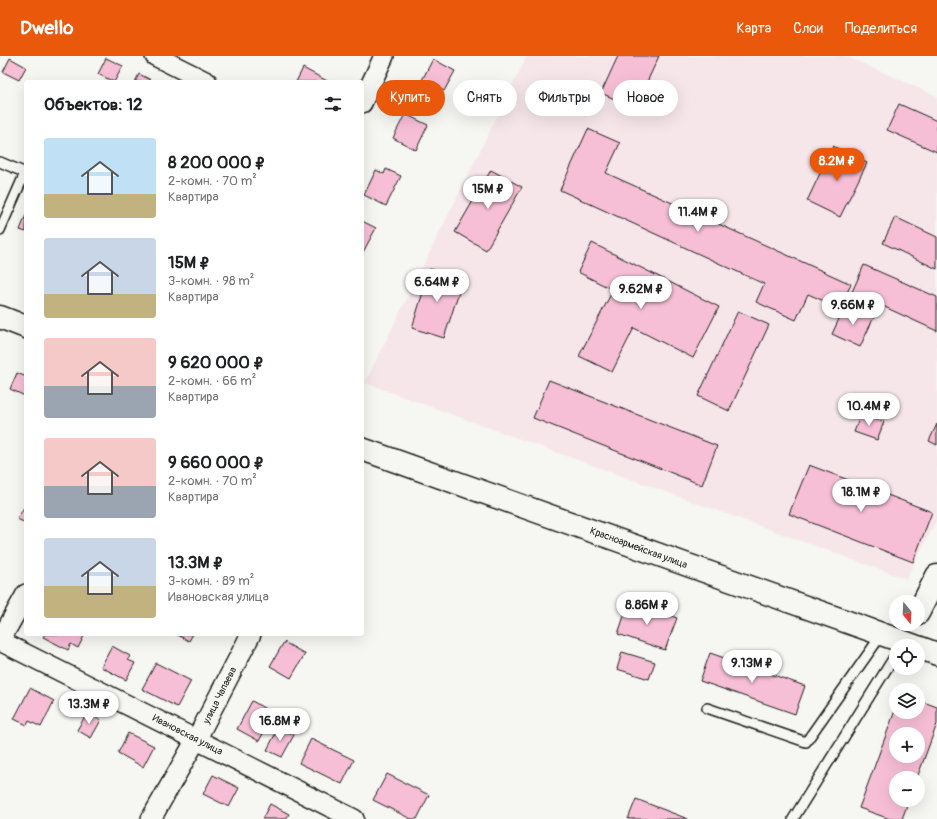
<!DOCTYPE html>
<html lang="ru">
<head>
<meta charset="utf-8">
<style>
  :root { --surface:#fff; --page:#f6f6f6; --text:#202124; --muted:#757577; --accent:#ea580c }
  body { margin:0; font-family:Pangolin,sans-serif; background:var(--page); color:var(--text); height:100vh; display:flex; flex-direction:column; font-size:15px; white-space:nowrap }
  * { box-sizing:border-box; margin:0 }
  p { font-size:13px; color:var(--muted) }
  .icon { flex:none; width:22px; height:22px; fill:none; stroke:currentColor; stroke-width:2; stroke-linecap:round; stroke-linejoin:round }
  .map { position:relative; flex:1; overflow:hidden }
  .panel { position:absolute; left:24px; top:24px; width:340px; height:556px; display:flex; flex-direction:column; background:var(--surface); border-radius:4px; box-shadow:0 4px 16px #0002 }
  .panel>* { flex:none }
  .top-card { position:absolute; left:376px; top:24px; width:380px; height:36px; display:flex; gap:8px }
  .needle { width:26px; rotate:162deg }
  .fabs { position:absolute; left:889px; top:539px; display:grid; gap:8px }
  .fabs a { display:grid; place-items:center; width:36px; height:36px; border-radius:50%; background:var(--surface); box-shadow:0 4px 16px #0002; font-size:20px }
  .price { position:absolute; translate:-50% -34px; padding:0 9px; border-radius:14px; background:#fff; color:#222; font-size:13px; line-height:26px; filter:drop-shadow(0 1px 2px #0008) }
  .price::after { content:''; position:absolute; left:50%; top:24px; width:12px; height:9px; margin-left:-6px; background:inherit; clip-path:polygon(0 0,100% 0,50% 100%) }
  .price.active { background:var(--accent); color:#fff }
  ul { padding:0; list-style:none }
  li { display:flex; align-items:center; gap:12px; height:100px; padding:0 20px }
  li span { display:grid; place-items:center; flex:none; width:112px; height:80px; border-radius:4px; color:#555 }
  li>.icon { margin-inline-start:auto }
  span .icon { width:48px; height:48px; fill:#fffc; stroke-width:1 }
  li b { font-size:17px }
  h2 { display:flex; justify-content:space-between; align-items:center; height:48px; padding:0 20px; font-size:17px }
  .tag { padding:0 14px; border-radius:18px; background:var(--surface); box-shadow:0 4px 16px #0002; font-size:14px; line-height:36px }
  .tag.active { background:var(--accent); color:#fff }
  header { display:flex; align-items:center; gap:24px; box-sizing:border-box; height:56px; padding:0 20px; background:var(--accent); color:#fff }
  header strong { font-size:19px }
  nav { display:flex; gap:22px; margin-inline-start:auto; font-size:14px }
  .map>svg:first-child { display:block }
  .built { fill:#f6e6ea }
  .building { fill:#f7bfd6; stroke:#1c1c1c; fill-rule:evenodd }
  .lines { fill:none; stroke-linecap:round; stroke-linejoin:round }
  .service-casing { stroke:#1c1c1c; stroke-width:12 }
  .minor-casing { stroke:#1c1c1c; stroke-width:22 }
  .tertiary-casing { stroke:#1c1c1c; stroke-width:25 }
  .service { stroke:#f6f6f2; stroke-width:9 }
  .minor { stroke:#f6f6f2; stroke-width:19 }
  .tertiary { stroke:#f6f6f2; stroke-width:22 }
  .labels { text-anchor:middle; stroke-width:3; stroke-linejoin:round; paint-order:stroke }
  .street-label { font-size:10px; fill:#1c1c1c; stroke:#f6f6f2 }
</style>
</head>
<body>
<header>
<strong>Dwello</strong>
<nav><a>Карта</a><a>Слои</a><a>Поделиться</a></nav>
</header>
<div class="map">
<svg width="937" height="763" viewBox="0 0 937 763">
  <rect width="100%" height="100%" fill="#f6f6f2"/>
  <filter id="ink" filterUnits="userSpaceOnUse"><feTurbulence type="fractalNoise" baseFrequency=".025" numOctaves="2"/><feDisplacementMap in="SourceGraphic" scale="8" xChannelSelector="R" yChannelSelector="G"/><feConvolveMatrix kernelMatrix="1 2 1 2 8 2 1 2 1" color-interpolation-filters="sRGB"/></filter>
  <g filter="url(#ink)">
    <path class="built" d="M527 0H845L937 40V463L906 523 365 327Z"/>
    <path class="building" d="M618 0H659L635 52 601 37Z
      M10 2 26 11 19 24 3 16Z
      M106 2 123 10 114 26 98 18Z
      M433 3 455 15 444 35 422 24Z
      M303 12 329 26H296Z
      M139 18 155 26H135Z
      M899 48 937 65V96L887 74Z
      M405 58 428 69 416 94 393 82Z
      M588 73 620 87 606 117 851 228 840 252 808 238 796 264 756 246 764 228 560 134Z
      M833 90 867 107 840 161 807 145Z
      M386 113 401 120 386 150 364 139 376 114 384 118Z
      M491 114 522 131 486 194 455 176Z
      M26 159V176L20 174Z
      M895 161 937 181V213L883 187Z
      M362 165 376 172 362 198Z
      M592 187 719 251 693 302 634 272 612 316 579 300 613 234 578 216Z
      M864 209 937 241V275L852 236Z
      M430 213 463 223 444 282 412 272Z
      M846 248 874 261 860 291 832 278Z
      M738 255 769 269 729 355 698 340Z
      M17 317 24 320 26 317 25 340 10 333Z
      M549 324 717 390 702 429 533 362Z
      M861 358 884 366 877 384 854 376Z
      M937 368V389L929 385Z
      M809 409 932 456 913 506 789 458Z
      M26 448V467L17 463Z
      M629 545 677 562 665 594 618 578Z
      M45 578H85L78 592 71 588 68 594 43 581Z
      M176 578H193L189 585Z
      M284 586 305 598 291 622 270 610Z
      M112 590 130 600 128 604 135 607 126 624 101 611Z
      M622 596 655 606 649 623 617 613Z
      M710 597 805 630 795 658 700 625Z
      M156 607 191 625 177 651 142 633Z
      M30 632 54 645 41 671 29 665 27 669 14 663Z
      M918 644 937 651V668L917 722H896V744H909L902 763H890L859 752 896 652V656H918ZM896 678H918V700H896Z
      M252 645 274 658 259 685 237 673Z
      M87 657 101 664 91 682 77 674Z
      M279 671 294 679 282 701 267 694Z
      M128 677 154 690 143 711 118 697Z
      M311 683 354 704 342 728 299 707Z
      M387 718 429 739 417 763H411L373 744Z
      M213 719 239 732 229 751 203 738Z
      M636 743 688 763H628Z
      M270 748 289 758 286 763H262Z"/>
    <g class="lines">
      <g class="service-casing">
        <path id="service" d="M0 106 26 117
          M0 174 25 117
          M707 652 806 686 882 578
          M793 763 896 598"/>
      </g>
      <g class="minor-casing">
        <path id="minor" d="M155 0 207 26
          M362 47 384 0
          M0 585 354 763
          M0 585 26 538
          M151 763 197 682 251 578"/>
      </g>
      <g class="tertiary-casing">
        <path id="tertiary" d="M0 261 26 271
          M362 393 915 590
          M918 557 937 520
          M918 591 937 598"/>
      </g>
      <use href="#service" class="service"/>
      <use href="#minor" class="minor"/>
      <use href="#tertiary" class="tertiary"/>
    </g>
  </g>
  <g class="labels">
    <g class="street-label">
      <text transform="translate(639 491) rotate(20)" y="4">Красноармейская улица</text>
      <text transform="translate(219 639) rotate(-63)" y="4">улица Чапаева</text>
      <text transform="translate(188 678) rotate(27)" y="4">Ивановская улица</text>
    </g>
  </g>
</svg>
<div class="fabs">
<a><svg class="needle" viewBox="-14 -14 28 28"><path d="M0-13l5 13h-10z" fill="#e53935"/><path d="M0 13l5-13h-10z" fill="#757577"/></svg></a>
<a><svg class="icon" aria-label="locate" viewBox="0 0 24 24"><circle cx="12" cy="12" r="6"/><path d="M12 2v4M12 18v4M2 12h4M18 12h4"/></svg></a>
<a><svg class="icon" aria-label="layers" viewBox="0 0 24 24"><path d="M12 4l9 5-9 5-9-5zM3 14l9 5 9-5"/></svg></a>
<a>+</a>
<a>−</a>
</div>
<b class="price active" style="left:837px;top:126px">8.2M ₽</b>
<b class="price" style="left:488px;top:154px">15M ₽</b>
<b class="price" style="left:698px;top:177px">11.4M ₽</b>
<b class="price" style="left:437px;top:247px">6.64M ₽</b>
<b class="price" style="left:641px;top:254px">9.62M ₽</b>
<b class="price" style="left:853px;top:270px">9.66M ₽</b>
<b class="price" style="left:869px;top:371px">10.4M ₽</b>
<b class="price" style="left:861px;top:457px">18.1M ₽</b>
<b class="price" style="left:647px;top:570px">8.86M ₽</b>
<b class="price" style="left:752px;top:628px">9.13M ₽</b>
<b class="price" style="left:89px;top:669px">13.3M ₽</b>
<b class="price" style="left:280px;top:686px">16.8M ₽</b>
<div class="top-card">
<a class="tag active">Купить</a>
<a class="tag">Снять</a>
<a class="tag">Фильтры</a>
<a class="tag">Новое</a>
</div>
<section class="panel">
<h2>Объектов: 12<svg class="icon" aria-label="filters" viewBox="0 0 24 24"><path d="M4 7h16M4 17h16"/><circle cx="9" cy="7" r="2"/><circle cx="15" cy="17" r="2"/></svg></h2>
<ul>
<li><span style="background:linear-gradient(#bfe0f5 70%,#c2b280 0)"><svg class="icon" aria-label="home" viewBox="0 0 24 24"><path d="M3 11l9-7 9 7M6 9v11h12V9"/></svg></span><div><b>8 200 000 ₽</b><p>2-комн. · 70 m²</p><p>Квартира</p></div></li>
<li><span style="background:linear-gradient(#c9d6e8 70%,#c2b280 0)"><svg class="icon" aria-label="home" viewBox="0 0 24 24"><path d="M3 11l9-7 9 7M6 9v11h12V9"/></svg></span><div><b>15M ₽</b><p>3-комн. · 98 m²</p><p>Квартира</p></div></li>
<li><span style="background:linear-gradient(#f6c9c9 60%,#9aa5b1 0)"><svg class="icon" aria-label="home" viewBox="0 0 24 24"><path d="M3 11l9-7 9 7M6 9v11h12V9"/></svg></span><div><b>9 620 000 ₽</b><p>2-комн. · 66 m²</p><p>Квартира</p></div></li>
<li><span style="background:linear-gradient(#f6c9c9 60%,#9aa5b1 0)"><svg class="icon" aria-label="home" viewBox="0 0 24 24"><path d="M3 11l9-7 9 7M6 9v11h12V9"/></svg></span><div><b>9 660 000 ₽</b><p>2-комн. · 70 m²</p><p>Квартира</p></div></li>
<li><span style="background:linear-gradient(#c9d6e8 60%,#c2b280 0)"><svg class="icon" aria-label="home" viewBox="0 0 24 24"><path d="M3 11l9-7 9 7M6 9v11h12V9"/></svg></span><div><b>13.3M ₽</b><p>3-комн. · 89 m²</p><p>Ивановская улица</p></div></li>
</ul>
</section>
</div>
</body>
</html>
